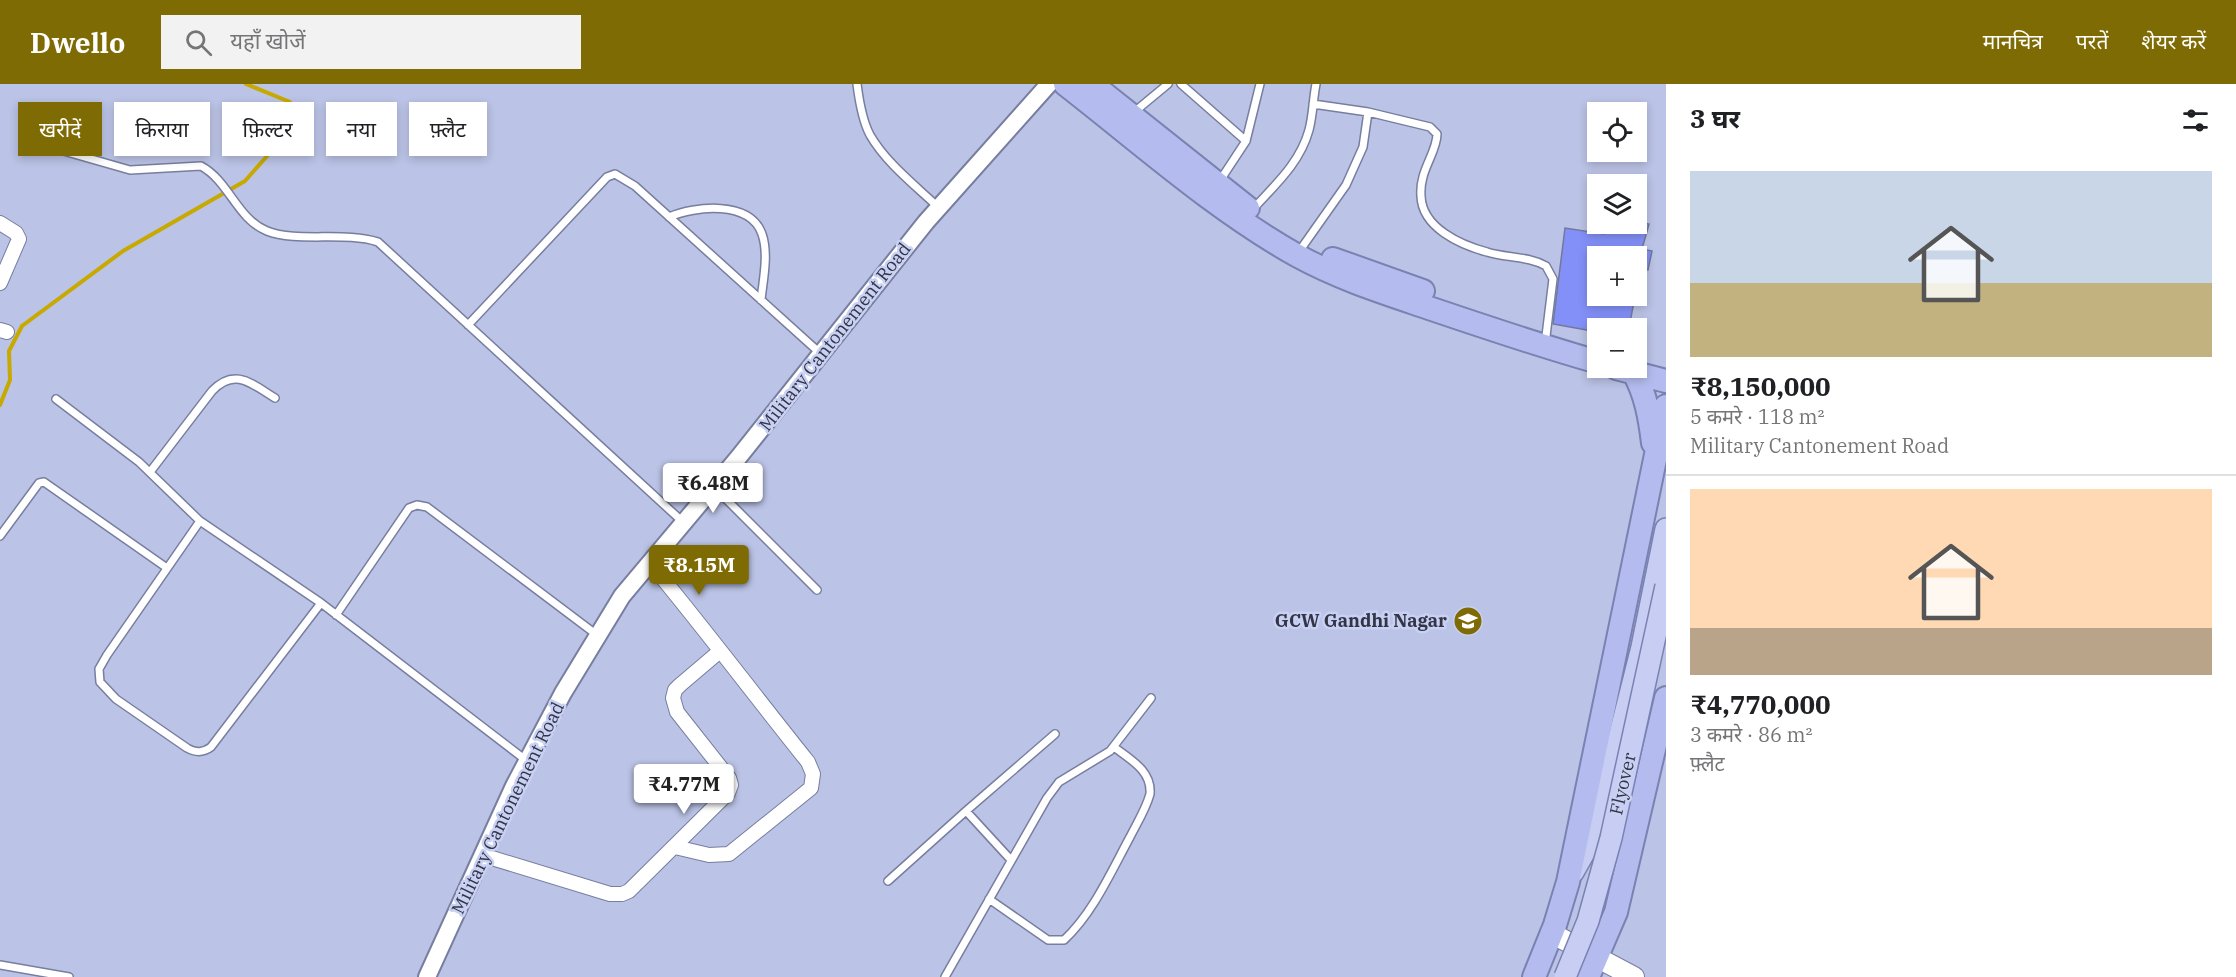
<!DOCTYPE html>
<html lang="hi">
<head>
<meta charset="utf-8">
<style>
  :root { --surface:#fff; --page:#f2f2f2; --text:#202124; --muted:#757577; --line:#e0e0e0; --accent:#7f6b04 }
  body { margin:0; font-family:"IBM Plex Serif","Noto Sans Devanagari",serif; background:var(--page); color:var(--text); height:100vh; display:flex; flex-direction:column; font-size:22px; white-space:nowrap }
  * { box-sizing:border-box; margin:0 }
  p { font-size:20px; color:var(--muted) }
  .icon { flex:none; width:33px; height:33px; fill:none; stroke:currentColor; stroke-width:2; stroke-linecap:round; stroke-linejoin:round }
  .map { position:relative; flex:1; overflow:hidden }
  .details { display:flex; flex-direction:column; background:var(--surface); width:570px }
  .details>* { flex:none }
  .hud { position:absolute; left:18px; top:18px; width:570px; height:54px; display:flex; gap:12px }
  .fabs { position:absolute; left:1587px; top:18px; display:grid; gap:12px }
  .fabs a { display:grid; place-items:center; width:60px; height:60px; border-radius:0px; background:var(--surface); box-shadow:0 3px 9px #0003; font-size:30px }
  .price { position:absolute; translate:-50% -51px; padding:0 14px; border-radius:6px; background:#fff; color:#222; font-size:20px; line-height:39px; filter:drop-shadow(0 2px 3px #0008) }
  .price::after { content:''; position:absolute; left:50%; top:36px; width:18px; height:14px; margin-left:-9px; background:inherit; clip-path:polygon(0 0,100% 0,50% 100%) }
  .price.current { background:var(--accent); color:#fff }
  ul { padding:0; list-style:none }
  li { display:grid; align-content:center; gap:12px; height:318px; padding:0 24px }
  li+li { border-top:2px solid var(--line) }
  li span { display:grid; place-items:center; height:186px; border-radius:0px; color:#555 }
  li>.icon { margin-inline-start:auto }
  span .icon { width:108px; height:108px; fill:#fffc; stroke-width:1 }
  li b { font-size:26px }
  h2 { display:flex; justify-content:space-between; align-items:center; height:72px; padding:0 24px; font-size:26px }
  .pill { padding:0 21px; border-radius:0px; background:var(--surface); box-shadow:0 3px 9px #0003; font-size:21px; line-height:54px }
  .pill.current { background:var(--accent); color:#fff }
  header { display:flex; align-items:center; gap:36px; box-sizing:border-box; height:84px; padding:0 30px; background:var(--accent); color:#fff }
  header strong { font-size:28px }
  nav { display:flex; gap:33px; margin-inline-start:auto; font-size:21px }
  .search { width:420px; height:54px; background:var(--page); display:flex; align-items:center; gap:15px; box-sizing:border-box; padding:0 21px; border-radius:0px; color:var(--muted); font-size:22px }
  main { display:flex; flex:1; min-height:0 }
  .map>svg:first-child { display:block }
  .lines { fill:none; stroke-linecap:round; stroke-linejoin:round }
  .stream { stroke:#c7a900; stroke-width:4 }
  .building { fill:#8390f8; stroke:#727899; stroke-width:1.5 }
  .service-casing { stroke:#777e9f; stroke-width:10 }
  .minor-casing { stroke:#777e9f; stroke-width:16 }
  .tertiary-casing { stroke:#777e9f; stroke-width:20 }
  .secondary-casing { stroke:#777e9f; stroke-width:22 }
  .primary-casing { stroke:#7a82b1; stroke-width:24 }
  .trunk-casing { stroke:#7a82b1; stroke-width:26 }
  .service { stroke:#fff; stroke-width:7 }
  .minor { stroke:#fff; stroke-width:14 }
  .tertiary { stroke:#fff; stroke-width:16 }
  .secondary { stroke:#fff; stroke-width:20 }
  .primary { stroke:#c7cdf3; stroke-width:21 }
  .trunk { stroke:#b4bcef; stroke-width:22 }
  .primary-bridge-casing { stroke:#7a82b1; stroke-width:24; stroke-linecap:butt }
  .primary-bridge { stroke:#c7cdf3; stroke-width:21 }
  .labels { text-anchor:middle; stroke-width:5; stroke-linejoin:round; paint-order:stroke }
  .street-label { font-size:18px; fill:#333544; stroke:#c8d0f4 }
  .poi-label { font-size:18px; font-weight:bold; fill:#333544; stroke:#c8d0f4; text-anchor:end }
</style>
</head>
<body>
<header>
<strong>Dwello</strong>
<div class="search"><svg class="icon" aria-label="search" viewBox="0 0 24 24"><circle cx="10" cy="10" r="6"/><path d="M15 15l6 6"/></svg>यहाँ खोजें</div>
<nav><a>मानचित्र</a><a>परतें</a><a>शेयर करें</a></nav>
</header>
<main>
<div class="map">
<svg width="1666" height="893" viewBox="0 0 1666 893">
  <rect width="100%" height="100%" fill="#bbc3e6"/>
  <g class="lines">
    <path class="stream" d="M0 321 10 296 9 267 22 242 123 167 245 97 276 62 290 37V18L246 0"/>
  </g>
  <path class="building" d="M1636 138 1649 140 1642 165 1652 167 1648 186 1636 184V172H1598V212H1635L1629 244H1598V248L1553 240 1565 144 1604 150 1606 140Z"/>
  <g class="lines">
    <g class="service-casing">
      <path id="service" d="M857 0C859 16 862 36 870 51 886 79 916 102 939 124
        M1181 0 1246 57
        M1368 28 1430 43 1437 50C1437 69 1419 86 1421 112 1422 144 1461 161 1487 168 1506 174 1528 172 1546 182L1553 195 1546 252
        M1133 29 1168 0
        M46 62 130 86 201 82C229 97 237 135 267 147 297 159 345 147 378 158L684 439
        M1219 98 1246 57 1260 0
        M1253 125C1275 101 1300 79 1309 46 1313 31 1313 15 1316 0
        M669 133C695 122 750 116 762 150 769 170 763 196 761 216
        M1298 169 1346 101 1363 63 1368 28 1313 20
        M468 241 607 93 615 90 635 102 821 270
        M56 315 139 378 200 437 107 571 99 585 100 598 116 615 187 664C196 669 203 669 211 663L321 519
        M150 388 212 307C235 283 252 300 275 314
        M714 403 817 506
        M200 437 321 519 527 677
        M0 452 39 399 44 398 167 484
        M336 531 409 424 417 421 427 423 597 551
        M966 727 1011 776
        M888 797 966 727 1055 650
        M989 815 1048 856H1064C1093 829 1111 788 1130 753 1137 739 1146 725 1150 710 1152 687 1131 676 1114 663
        M0 881 69 893
        M945 893 1047 714 1059 698 1110 667 1151 614"/>
    </g>
    <g class="minor-casing">
      <path id="minor" d="M0 139 16 149 19 155 0 199
        M0 246 7 248
        M650 479C704 544 755 612 808 678L813 690 811 704 729 770 709 771 675 763
        M482 771 610 810H622L629 807 728 709 731 701 729 694 677 628 673 614 675 606 680 601 720 567"/>
    </g>
    <g class="tertiary-casing">
      <path id="tertiary" d="M427 893 514 702 563 609 622 512 738 374 926 138 1049 0"/>
    </g>
    <g class="secondary-casing">
      <path id="secondary" d="M1551 849 1634 893"/>
    </g>
    <g class="primary-casing">
      <path id="primary" d="M1573 788 1595 749 1642 563 1666 445"/>
    </g>
    <g class="trunk-casing">
      <path id="trunk" d="M1065 0C1141 59 1214 125 1298 172 1340 195 1385 209 1429 224 1485 243 1541 262 1598 278
        M1092 0 1248 124
        M1333 175 1423 207
        M1616 284 1666 297
        M1634 289C1646 311 1650 334 1653 359
        M1534 893 1555 841 1568 798 1666 322
        M1588 893 1616 828 1666 614"/>
    </g>
    <use href="#service" class="service"/>
    <use href="#minor" class="minor"/>
    <use href="#tertiary" class="tertiary"/>
    <use href="#secondary" class="secondary"/>
    <use href="#primary" class="primary"/>
    <use href="#trunk" class="trunk"/>
    <g class="primary-bridge-casing">
      <path id="primary-bridge" d="M1565 893 1588 837 1611 754 1666 502"/>
    </g>
    <use href="#primary-bridge" class="primary-bridge"/>
  </g>
  <defs>
    <g id="university-disc" transform="scale(1.5)"><circle r="9.5" fill="#7f6b04" stroke="#c8d0f4"/><path d="M0-5L7-2L0 1L-7-2ZM-4 1L0 2.5L4 1V4Q0 6-4 4Z" fill="#fff"/></g>
  </defs>
  <g fill-rule="evenodd">
    <use href="#university-disc" x="1468" y="537"/>
  </g>
  <g class="labels">
    <g class="street-label">
      <text transform="translate(835 253) rotate(-52)" y="6">Military Cantonement Road</text>
      <text transform="translate(1623 700) rotate(-77)" y="6">Flyover</text>
      <text transform="translate(508 724) rotate(-64)" y="6">Military Cantonement Road</text>
    </g>
    <g class="poi-label">
      <text x="1447" y="543">GCW Gandhi Nagar</text>
    </g>
  </g>
</svg>
<div class="fabs">
<a><svg class="icon" aria-label="locate" viewBox="0 0 24 24"><circle cx="12" cy="12" r="6"/><path d="M12 2v4M12 18v4M2 12h4M18 12h4"/></svg></a>
<a><svg class="icon" aria-label="layers" viewBox="0 0 24 24"><path d="M12 4l9 5-9 5-9-5zM3 14l9 5 9-5"/></svg></a>
<a>+</a>
<a>−</a>
</div>
<b class="price" style="left:713px;top:430px">₹6.48M</b>
<b class="price current" style="left:699px;top:512px">₹8.15M</b>
<b class="price" style="left:684px;top:731px">₹4.77M</b>
<div class="hud">
<a class="pill current">खरीदें</a>
<a class="pill">किराया</a>
<a class="pill">फ़िल्टर</a>
<a class="pill">नया</a>
<a class="pill">फ़्लैट</a>
</div>
</div>
<section class="details">
<h2>3 घर<svg class="icon" aria-label="filters" viewBox="0 0 24 24"><path d="M4 7h16M4 17h16"/><circle cx="9" cy="7" r="2"/><circle cx="15" cy="17" r="2"/></svg></h2>
<ul>
<li><span style="background:linear-gradient(#c9d6e8 60%,#c2b280 0)"><svg class="icon" aria-label="home" viewBox="0 0 24 24"><path d="M3 11l9-7 9 7M6 9v11h12V9"/></svg></span><div><b>₹8,150,000</b><p>5 कमरे · 118 m²</p><p>Military Cantonement Road</p></div></li>
<li><span style="background:linear-gradient(#ffd9b3 75%,#b9a48a 0)"><svg class="icon" aria-label="home" viewBox="0 0 24 24"><path d="M3 11l9-7 9 7M6 9v11h12V9"/></svg></span><div><b>₹4,770,000</b><p>3 कमरे · 86 m²</p><p>फ़्लैट</p></div></li>
</ul>
</section>
</main>
</body>
</html>
